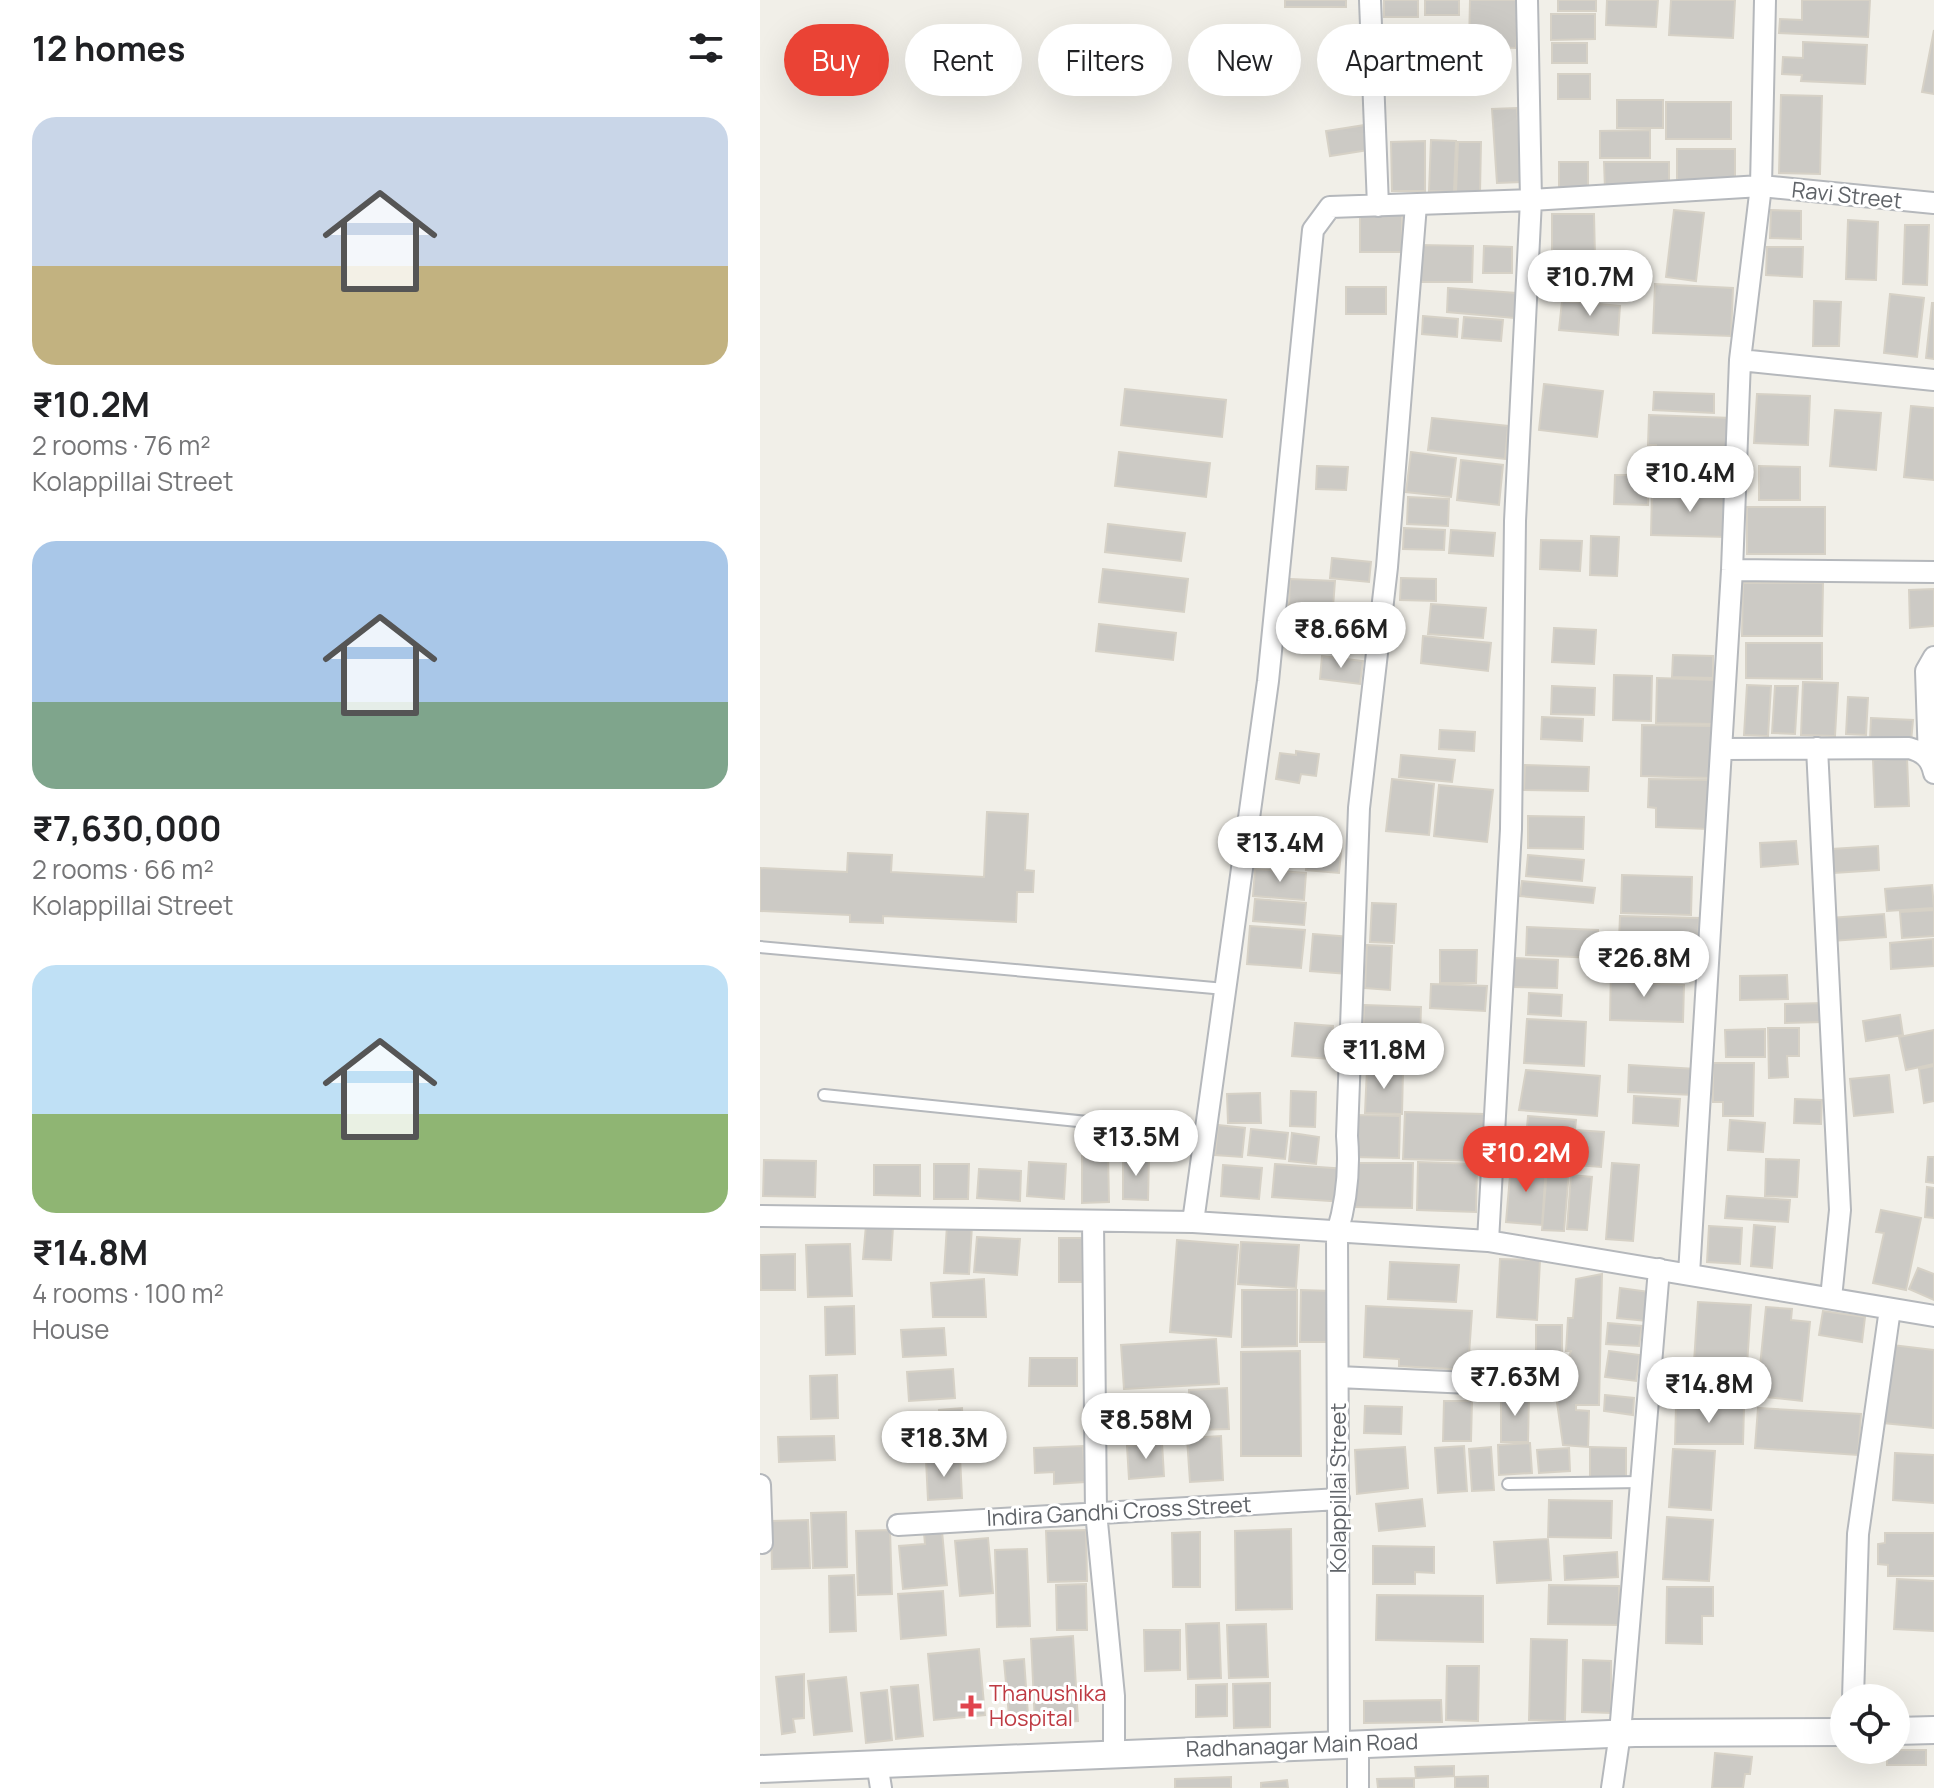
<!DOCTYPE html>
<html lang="en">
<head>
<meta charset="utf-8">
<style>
  :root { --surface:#fff; --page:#f2f2f2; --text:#202124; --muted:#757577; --accent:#ea4335 }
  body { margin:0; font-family:Manrope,sans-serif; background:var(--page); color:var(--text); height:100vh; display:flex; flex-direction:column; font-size:30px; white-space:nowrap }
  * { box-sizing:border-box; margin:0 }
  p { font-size:26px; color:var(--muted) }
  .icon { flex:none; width:44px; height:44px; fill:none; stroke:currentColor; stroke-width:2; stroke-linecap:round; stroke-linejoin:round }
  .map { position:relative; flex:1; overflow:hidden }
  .side { display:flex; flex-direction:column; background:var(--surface); width:760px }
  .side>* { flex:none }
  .hud { position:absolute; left:24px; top:24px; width:760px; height:72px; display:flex; gap:16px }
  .controls { position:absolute; left:1070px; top:1684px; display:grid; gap:16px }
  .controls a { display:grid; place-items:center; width:80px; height:80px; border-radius:50%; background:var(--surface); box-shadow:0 8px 32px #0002; font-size:40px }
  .price { position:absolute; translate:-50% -68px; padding:0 18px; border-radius:28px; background:#fff; color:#222; font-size:26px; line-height:52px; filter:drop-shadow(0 2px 4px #0008) }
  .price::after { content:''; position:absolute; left:50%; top:48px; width:24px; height:18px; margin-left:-12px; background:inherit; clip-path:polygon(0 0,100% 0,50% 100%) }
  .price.current { background:var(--accent); color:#fff }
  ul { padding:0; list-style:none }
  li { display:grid; align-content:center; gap:16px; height:424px; padding:0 32px }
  li span { display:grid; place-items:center; height:248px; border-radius:24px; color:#555 }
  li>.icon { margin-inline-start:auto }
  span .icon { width:144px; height:144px; fill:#fffc; stroke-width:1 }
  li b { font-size:34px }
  h2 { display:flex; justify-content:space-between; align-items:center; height:96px; padding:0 32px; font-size:34px }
  .tag { padding:0 28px; border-radius:36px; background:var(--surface); box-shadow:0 8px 32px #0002; font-size:28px; line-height:72px }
  .tag.current { background:var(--accent); color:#fff }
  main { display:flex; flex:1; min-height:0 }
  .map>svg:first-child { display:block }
  .building { fill:#cccac5; stroke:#d6d1c6; stroke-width:2 }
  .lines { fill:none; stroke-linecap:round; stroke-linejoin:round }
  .service-casing { stroke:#b5b8bc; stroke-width:14 }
  .minor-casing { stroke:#b5b8bc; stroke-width:24 }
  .tertiary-casing { stroke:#b5b8bc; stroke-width:30 }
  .service { stroke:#fff; stroke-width:10 }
  .minor { stroke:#fff; stroke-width:20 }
  .tertiary { stroke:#fff; stroke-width:26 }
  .health-dot { fill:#e0444e; stroke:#fff; stroke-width:3 }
  .labels { text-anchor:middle; stroke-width:6; stroke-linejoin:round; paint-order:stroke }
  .street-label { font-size:22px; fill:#5f6368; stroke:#fff }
  .health-label { font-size:22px; fill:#be3a42; stroke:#fff; text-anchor:start }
</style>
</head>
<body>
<main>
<section class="side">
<h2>12 homes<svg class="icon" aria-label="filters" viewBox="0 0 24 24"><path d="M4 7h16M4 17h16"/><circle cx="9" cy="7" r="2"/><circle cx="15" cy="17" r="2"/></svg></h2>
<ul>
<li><span style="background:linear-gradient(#c9d6e8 60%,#c2b280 0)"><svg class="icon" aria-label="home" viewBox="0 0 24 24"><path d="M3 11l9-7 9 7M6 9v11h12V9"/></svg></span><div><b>₹10.2M</b><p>2 rooms · 76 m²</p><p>Kolappillai Street</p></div></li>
<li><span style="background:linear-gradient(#a9c7e8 65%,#7fa58c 0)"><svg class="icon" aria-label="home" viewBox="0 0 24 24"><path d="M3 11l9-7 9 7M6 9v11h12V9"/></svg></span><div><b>₹7,630,000</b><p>2 rooms · 66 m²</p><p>Kolappillai Street</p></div></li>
<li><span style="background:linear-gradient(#bfe0f5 60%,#8fb573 0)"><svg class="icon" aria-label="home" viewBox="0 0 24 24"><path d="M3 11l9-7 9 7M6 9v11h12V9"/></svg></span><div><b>₹14.8M</b><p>4 rooms · 100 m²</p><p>House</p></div></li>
</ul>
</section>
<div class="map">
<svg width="1174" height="1788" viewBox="0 0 1174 1788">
  <rect width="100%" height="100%" fill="#f1efe8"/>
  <path class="building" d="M525 0H586V7H525Z
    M624 0H658V17H624Z
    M665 0H699V15H665Z
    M710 0H757L756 48 709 46Z
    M798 0H836V11H798Z
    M847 0H898L896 27 846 25Z
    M911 0H975L973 38 909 35Z
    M1042 0H1110L1108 37 1019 33 1020 19 1042 20Z
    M791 14H835V39L791 40Z
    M1174 30V94L1162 92Z
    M1043 42 1107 45 1105 84 1041 81 1042 75 1022 74 1023 57 1043 58Z
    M792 43H827V63H792Z
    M798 74H830V99H798Z
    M1021 95 1062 96 1060 174 1019 173Z
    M857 100H903V128H857Z
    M906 102H971V139H906Z
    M757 108 762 182 737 183 732 109Z
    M605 125 609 150 570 156 566 131Z
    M890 130V158H840V131Z
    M671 140 696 141 694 192 669 191Z
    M665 141V191H632L631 142Z
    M698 142H721L720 193 696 192Z
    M917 149H975V187H917Z
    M799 162H828V188H799Z
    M844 162H909V189H845Z
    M914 210 944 213 936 281 906 277Z
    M1011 210 1041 211V239L1010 238Z
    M600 214H642V252H600Z
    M792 214H834L835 258H792Z
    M1088 220 1118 222 1116 280 1086 279Z
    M1145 225H1169L1167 285 1143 284Z
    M659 245 713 246 712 282H659Z
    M724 246 752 247V273H723Z
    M1007 247H1043L1042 277 1006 275Z
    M804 263 858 266 856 300 802 296Z
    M895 284 973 288 971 336 893 333Z
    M586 287H626V314H586Z
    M688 288 756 293 754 318 687 312Z
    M1130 294 1164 298 1157 357 1124 353Z
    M802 301 860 306 858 335 799 330Z
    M1054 301 1081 302 1079 346H1053Z
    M1172 303H1174V359L1166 358Z
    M663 316 698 319 697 337 662 334Z
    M704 317 743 320 741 341 702 338Z
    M784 384 843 391 837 437 779 430Z
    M365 389 466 400 462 437 361 425Z
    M894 392 954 394V413L893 410Z
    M997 394 1050 396 1048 445 994 443Z
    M1151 406 1174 408V480L1144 477Z
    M1075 410 1121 413 1116 470 1070 466Z
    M889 415 972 418 969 490 894 487 896 445H888Z
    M672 418 748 426 745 459 668 450Z
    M359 452 450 463 446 497 355 486Z
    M651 452 696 458 691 497 646 492Z
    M701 460 743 465 739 505 697 500Z
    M557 466 588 467 586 490 556 489Z
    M999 466 1040 467V500H999Z
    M855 475H888V505L854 504Z
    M892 491 969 493 967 537 891 535Z
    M648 497 689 499 688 526 647 524Z
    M987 507H1065V554H987Z
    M348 524 425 533 421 561 345 552Z
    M644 528 685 530 684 550 643 549Z
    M691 530 735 533 733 556 689 553Z
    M831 536 859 537 857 576 830 575Z
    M781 540 822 541 820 571 780 569Z
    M572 558 611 562 609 582 570 578Z
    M343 569 428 579 424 612 339 602Z
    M641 578 676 579V601L640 600Z
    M530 579 575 581 573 607 529 605Z
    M983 583H1063L1062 636H982Z
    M1174 589V626L1150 628 1149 590Z
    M671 604 726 608 723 638 668 634Z
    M567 612 604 615 602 630 566 626Z
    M339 624 416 633 413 660 336 651Z
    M561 626 605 634 602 653 557 646Z
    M794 628 836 630 834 664 792 662Z
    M663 636 731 643 728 671 661 663Z
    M986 643H1062V679L986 678Z
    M913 655 953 656V678L912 677Z
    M562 656 603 661 600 684 560 679Z
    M854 675 892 676 891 721 853 720Z
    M897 678 956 680 955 724 896 723Z
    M1043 682 1078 683 1075 736 1041 735Z
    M987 685 1011 686 1008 736 984 735Z
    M792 686 835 688 834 715 791 714Z
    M1015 686H1038L1035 734 1012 733Z
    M1088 697 1108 698 1106 735 1086 734Z
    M782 717 823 719 822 741 781 739Z
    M1111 718 1153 720 1151 742 1110 740Z
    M882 725 953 726 951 778 881 776Z
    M680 730 715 732 714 751 679 749Z
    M536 751 559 754 556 776 541 774 539 783 516 779 520 753 536 755Z
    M641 755 695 760 692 782 639 777Z
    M1147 758 1149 806 1115 807 1113 760Z
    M765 765 829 767 828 791 764 790Z
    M632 779 674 784 669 835 626 831Z
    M889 779 949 780 948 829 896 827V808L888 807Z
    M679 785 733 790 727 842 674 836Z
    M227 812 268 814 265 870 274 871 273 892H257L256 922 123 916V923L90 922V915L0 911V868L87 872 88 853 132 855 131 872 224 877Z
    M768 816 824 817 823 849 768 848Z
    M499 823 546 827 543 867 495 863Z
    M549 839 582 842 579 873 546 870Z
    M1036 841 1038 864 1001 867 1000 843Z
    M1118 846 1119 870 1074 873 1072 849Z
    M768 855 824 860 822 881 766 876Z
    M495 869 546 873 544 900 493 896Z
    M862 875 932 877 931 915 861 913Z
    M762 881 835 888 833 903 760 896Z
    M1172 885 1174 908 1127 911 1125 889Z
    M495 899 546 903 544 925 493 921Z
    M612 903 636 904 634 943 610 942Z
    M1174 910V936L1142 938 1140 912Z
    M1124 914 1126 937 1072 941 1070 918Z
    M860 916 939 918 937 966 858 964Z
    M490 926 545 930 541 968 487 964Z
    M767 927 838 930 837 958 766 955Z
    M553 934 591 937 588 974 550 971Z
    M1173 939 1174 966 1131 969 1130 943Z
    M607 945 632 946 630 990 605 988Z
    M680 950H717L716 983H680Z
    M754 958 798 960 797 988 753 987Z
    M851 966 873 967 872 983 924 985 923 1022 850 1020Z
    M1027 975 1028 999 980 1000V976Z
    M671 984 727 986 725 1011 670 1008Z
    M769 993 802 995 801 1016 768 1014Z
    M1064 1003V1022L1025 1023V1004Z
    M604 1005 661 1007 659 1066 602 1065Z
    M1140 1015 1143 1035 1106 1041 1103 1021Z
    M767 1019 826 1022 824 1066 764 1063Z
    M535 1023 573 1026 570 1059 532 1056Z
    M1008 1028H1039V1056H1027L1028 1077 1009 1078Z
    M1005 1029V1057H966L965 1030Z
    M1174 1030V1064L1146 1070 1139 1037Z
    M953 1063H994L993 1116H963V1102H953Z
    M869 1065 936 1069 934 1095 868 1092Z
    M1174 1066V1101L1164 1103 1159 1069Z
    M607 1068 643 1069 642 1114 605 1113Z
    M766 1070 840 1076 837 1116 759 1110Z
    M1129 1075 1133 1112 1094 1116 1090 1079Z
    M531 1091 556 1092 555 1127 530 1126Z
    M500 1093 501 1123H468L467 1094Z
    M874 1096 920 1099 918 1126 873 1123Z
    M1035 1099 1062 1100 1061 1124 1034 1123Z
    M645 1112 724 1114 722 1161 643 1159Z
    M594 1115 640 1116 639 1158 593 1157Z
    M768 1116 816 1120 815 1130 844 1132 841 1167 764 1161Z
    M970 1120 1005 1123 1003 1152 968 1150Z
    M458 1125 485 1128 482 1157 455 1155Z
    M491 1129 528 1133 525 1159 488 1155Z
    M532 1133 559 1137 556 1164 529 1161Z
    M348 1153 349 1202 322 1203V1154Z
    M363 1156H389L388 1200 363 1199Z
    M1168 1157H1174V1183L1166 1182Z
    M1006 1159 1039 1160 1037 1197 1005 1196Z
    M4 1160 56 1161 55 1197 3 1196Z
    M269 1162 306 1164 304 1199 267 1196Z
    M658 1162 717 1164 716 1212 657 1210Z
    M594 1163H653L652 1208 593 1207Z
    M852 1163 879 1165 873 1241 846 1239Z
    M174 1164H209L208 1199H174Z
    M515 1164 587 1169 584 1202 512 1197Z
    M751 1164 786 1166 782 1225 746 1222Z
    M114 1165H160V1196L114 1195Z
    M463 1165 502 1168 499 1199 461 1196Z
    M219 1169 261 1171 260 1201 217 1198Z
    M787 1169 809 1171 804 1231 782 1230Z
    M811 1175 832 1177 827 1230 807 1229Z
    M1167 1187 1174 1188V1218L1165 1217Z
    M967 1196 1030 1200 1028 1222 965 1218Z
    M1121 1210 1161 1218 1146 1290 1113 1283 1124 1233 1116 1232Z
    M106 1225 133 1227 131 1260 103 1259Z
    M187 1225 212 1226 209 1274 184 1273Z
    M994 1225 1015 1227 1012 1268 991 1266Z
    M949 1226 982 1228 980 1264 947 1262Z
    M217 1237 260 1239 257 1275 214 1272Z
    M299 1238H322V1282H299Z
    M417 1240 478 1245 471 1337 410 1332Z
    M481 1242 539 1245 536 1288 478 1284Z
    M90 1244 92 1296 48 1297 46 1245Z
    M35 1254V1290H1L0 1255Z
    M740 1259 780 1260 777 1320 737 1317Z
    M630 1262 699 1265 696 1302 628 1299Z
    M1158 1268 1174 1274V1300L1149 1289Z
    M842 1274 839 1405H816V1410L829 1411 828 1447 803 1445 796 1395 811 1351H806L808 1318H813L816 1279Z
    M224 1279 226 1317H173L171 1283Z
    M860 1288 890 1292 887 1321 857 1318Z
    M482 1290H537V1346L482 1347Z
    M541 1290 572 1291V1342H540Z
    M938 1302 991 1305 985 1395 932 1392Z
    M94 1306 95 1354 66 1355 65 1307Z
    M606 1306 712 1311 708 1370 639 1366V1359L604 1357Z
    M1006 1307 1032 1309 1031 1320 1050 1322 1042 1401 997 1396Z
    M1063 1311 1105 1317 1102 1342 1059 1335Z
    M848 1323 882 1326 879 1346 846 1344Z
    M776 1325H802V1370H776Z
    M184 1328 186 1355 143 1357 141 1330Z
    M456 1339 459 1384 364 1389 361 1345Z
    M1132 1345 1174 1350 1173 1428 1123 1423Z
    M540 1351 541 1456H481V1352Z
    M849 1351 880 1355 876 1381 845 1377Z
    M270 1358H317V1386H269Z
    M193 1369 195 1398 149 1401 147 1372Z
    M77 1375 78 1418 51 1419 50 1376Z
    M467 1388 469 1429 431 1430 429 1390Z
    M741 1394H769L768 1442H741Z
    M845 1395 874 1398 873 1415 844 1411Z
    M423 1401 424 1436 374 1437 373 1402Z
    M684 1401H712L711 1441H683Z
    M605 1406 642 1407 641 1434 604 1433Z
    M916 1406 984 1407 983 1444H915Z
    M202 1408 204 1453 141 1457 139 1423 180 1421 179 1410Z
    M998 1408 1101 1414 1098 1455 995 1448Z
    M74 1436 75 1460 19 1462 18 1437Z
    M461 1436 463 1480 430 1482 427 1438Z
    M402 1443 404 1476 369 1479 367 1446Z
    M770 1443 772 1473 739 1475 738 1445Z
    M323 1446 325 1482 294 1484V1472L275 1473 274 1448Z
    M704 1446 707 1491 678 1493 675 1448Z
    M645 1447 648 1488 597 1494 595 1450Z
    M731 1447 734 1490 712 1491 709 1449Z
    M830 1447 866 1448V1479L830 1478Z
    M809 1448 810 1471 779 1473 777 1450Z
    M913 1449 955 1451 951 1510 909 1507Z
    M1135 1453 1174 1455V1503L1133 1500Z
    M200 1457 202 1498 168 1500 166 1460Z
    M662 1499 665 1526 619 1531 616 1504Z
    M789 1500 852 1501 851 1538 788 1537Z
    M86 1512 87 1567 53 1568 51 1513Z
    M907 1517 953 1520 949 1581 903 1579Z
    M48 1520 50 1568 12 1569 11 1521Z
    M531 1529 532 1609 476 1610 475 1531Z
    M130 1530 132 1594 98 1595 96 1531Z
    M326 1530 327 1581 288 1582 286 1531Z
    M182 1531 187 1585 143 1589 139 1546 165 1544 164 1533Z
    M440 1532V1587H413L412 1533Z
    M1125 1533H1174V1576H1128V1565L1118 1564V1544L1125 1543Z
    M228 1538 233 1593 200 1596 195 1541Z
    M788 1539 791 1580 737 1583 734 1542Z
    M613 1546 674 1547V1573L655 1572V1584H613Z
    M267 1549 270 1626 237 1627 235 1550Z
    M857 1552 858 1577 805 1580 804 1556Z
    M94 1575 96 1631 70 1632 69 1576Z
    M1137 1579 1174 1581V1631L1134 1629Z
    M326 1584 327 1630H297L296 1585Z
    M789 1585 859 1586V1625L788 1624Z
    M907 1587H953V1616H942V1644L906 1643Z
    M183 1591 186 1635 141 1639 138 1594Z
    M617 1595 723 1596V1642L616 1640Z
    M459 1623 461 1678 428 1679 426 1624Z
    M506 1624 508 1677 469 1678 467 1625Z
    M384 1630H420V1670L385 1671Z
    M313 1636 318 1721 275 1724 271 1639Z
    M771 1639 807 1640 805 1721 769 1720Z
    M219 1649 225 1715 174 1720 168 1654Z
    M264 1659 268 1715 249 1716 244 1661Z
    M823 1660 851 1661V1713L822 1712Z
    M687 1666H719L718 1721 686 1720Z
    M44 1674V1718L33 1719 35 1732 22 1734 16 1677Z
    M86 1677 92 1731 54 1735 48 1681Z
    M510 1683V1727L474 1728 473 1684Z
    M467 1684V1716L436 1717V1685Z
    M158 1685 163 1736 136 1739 131 1687Z
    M127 1690 132 1740 106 1743 101 1693Z
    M681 1700 682 1722 604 1723V1701Z
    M1127 1750H1166V1765H1127Z
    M955 1753 992 1757 990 1774H985L983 1788H952Z
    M694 1766V1776L656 1778 655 1767Z
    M728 1776V1788H695V1777Z
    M471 1777V1788H415V1779Z
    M654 1778V1788H618L617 1779Z
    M527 1780 528 1788H501V1783Z"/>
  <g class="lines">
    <g class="service-casing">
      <path id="service" d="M0 947 465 989
        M64 1095 445 1134
        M748 1484 881 1482"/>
    </g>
    <g class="minor-casing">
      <path id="minor" d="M610 0 618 206
        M980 360 1174 380
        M972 570 1174 572
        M1057 748 1080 1210 1071 1298
        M962 749 1149 748C1163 752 1171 758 1174 773
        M1169 760 1166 671 1174 657
        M0 1216 433 1222 728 1241 1174 1316
        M333 1221 336 1512 354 1696V1753
        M433 1222 508 681 553 230 570 207 771 200 1001 186 1174 203
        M728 1241 751 829 755 521 771 200 767 0
        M929 1274 972 570 980 360 1001 186 1005 0
        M578 1377 732 1384
        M0 1485 2 1543
        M138 1525 579 1499
        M1093 1698 1098 1534 1130 1309
        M598 1743V1788
        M579 1744 577 1233C587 1200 590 1170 587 1136L599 808 627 567 656 205
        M117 1763 121 1788
        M852 1788 860 1733 899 1269"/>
    </g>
    <g class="tertiary-casing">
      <path id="tertiary" d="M1136 1731 1174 1730
        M0 1769 875 1733 1084 1732"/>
    </g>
    <use href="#service" class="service"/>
    <use href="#minor" class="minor"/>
    <use href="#tertiary" class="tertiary"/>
  </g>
  <path class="health-dot" d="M207 1694h8v8h8v8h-8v8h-8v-8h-8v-8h8z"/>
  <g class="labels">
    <g class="street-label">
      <text transform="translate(1087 195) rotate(6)" y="8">Ravi Street</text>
      <text transform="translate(578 1488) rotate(-90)" y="8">Kolappillai Street</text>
      <text transform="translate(359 1511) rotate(-3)" y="8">Indira Gandhi Cross Street</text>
      <text transform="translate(542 1745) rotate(-2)" y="8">Radhanagar Main Road</text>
    </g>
    <g class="health-label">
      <text x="229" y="1701">Thanushika<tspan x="229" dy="25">Hospital</tspan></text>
    </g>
  </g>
</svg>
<div class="controls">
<a><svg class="icon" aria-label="locate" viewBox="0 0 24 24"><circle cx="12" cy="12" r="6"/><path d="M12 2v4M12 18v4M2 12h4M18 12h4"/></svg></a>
</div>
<b class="price" style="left:830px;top:318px">₹10.7M</b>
<b class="price" style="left:930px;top:514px">₹10.4M</b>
<b class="price" style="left:581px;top:670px">₹8.66M</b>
<b class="price" style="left:520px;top:884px">₹13.4M</b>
<b class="price" style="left:884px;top:999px">₹26.8M</b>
<b class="price" style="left:624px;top:1091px">₹11.8M</b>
<b class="price" style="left:376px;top:1178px">₹13.5M</b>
<b class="price current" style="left:766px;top:1194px">₹10.2M</b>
<b class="price" style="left:755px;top:1418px">₹7.63M</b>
<b class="price" style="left:949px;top:1425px">₹14.8M</b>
<b class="price" style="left:386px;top:1461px">₹8.58M</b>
<b class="price" style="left:184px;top:1479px">₹18.3M</b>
<div class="hud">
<a class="tag current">Buy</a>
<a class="tag">Rent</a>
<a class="tag">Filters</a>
<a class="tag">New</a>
<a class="tag">Apartment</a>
</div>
</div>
</main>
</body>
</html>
